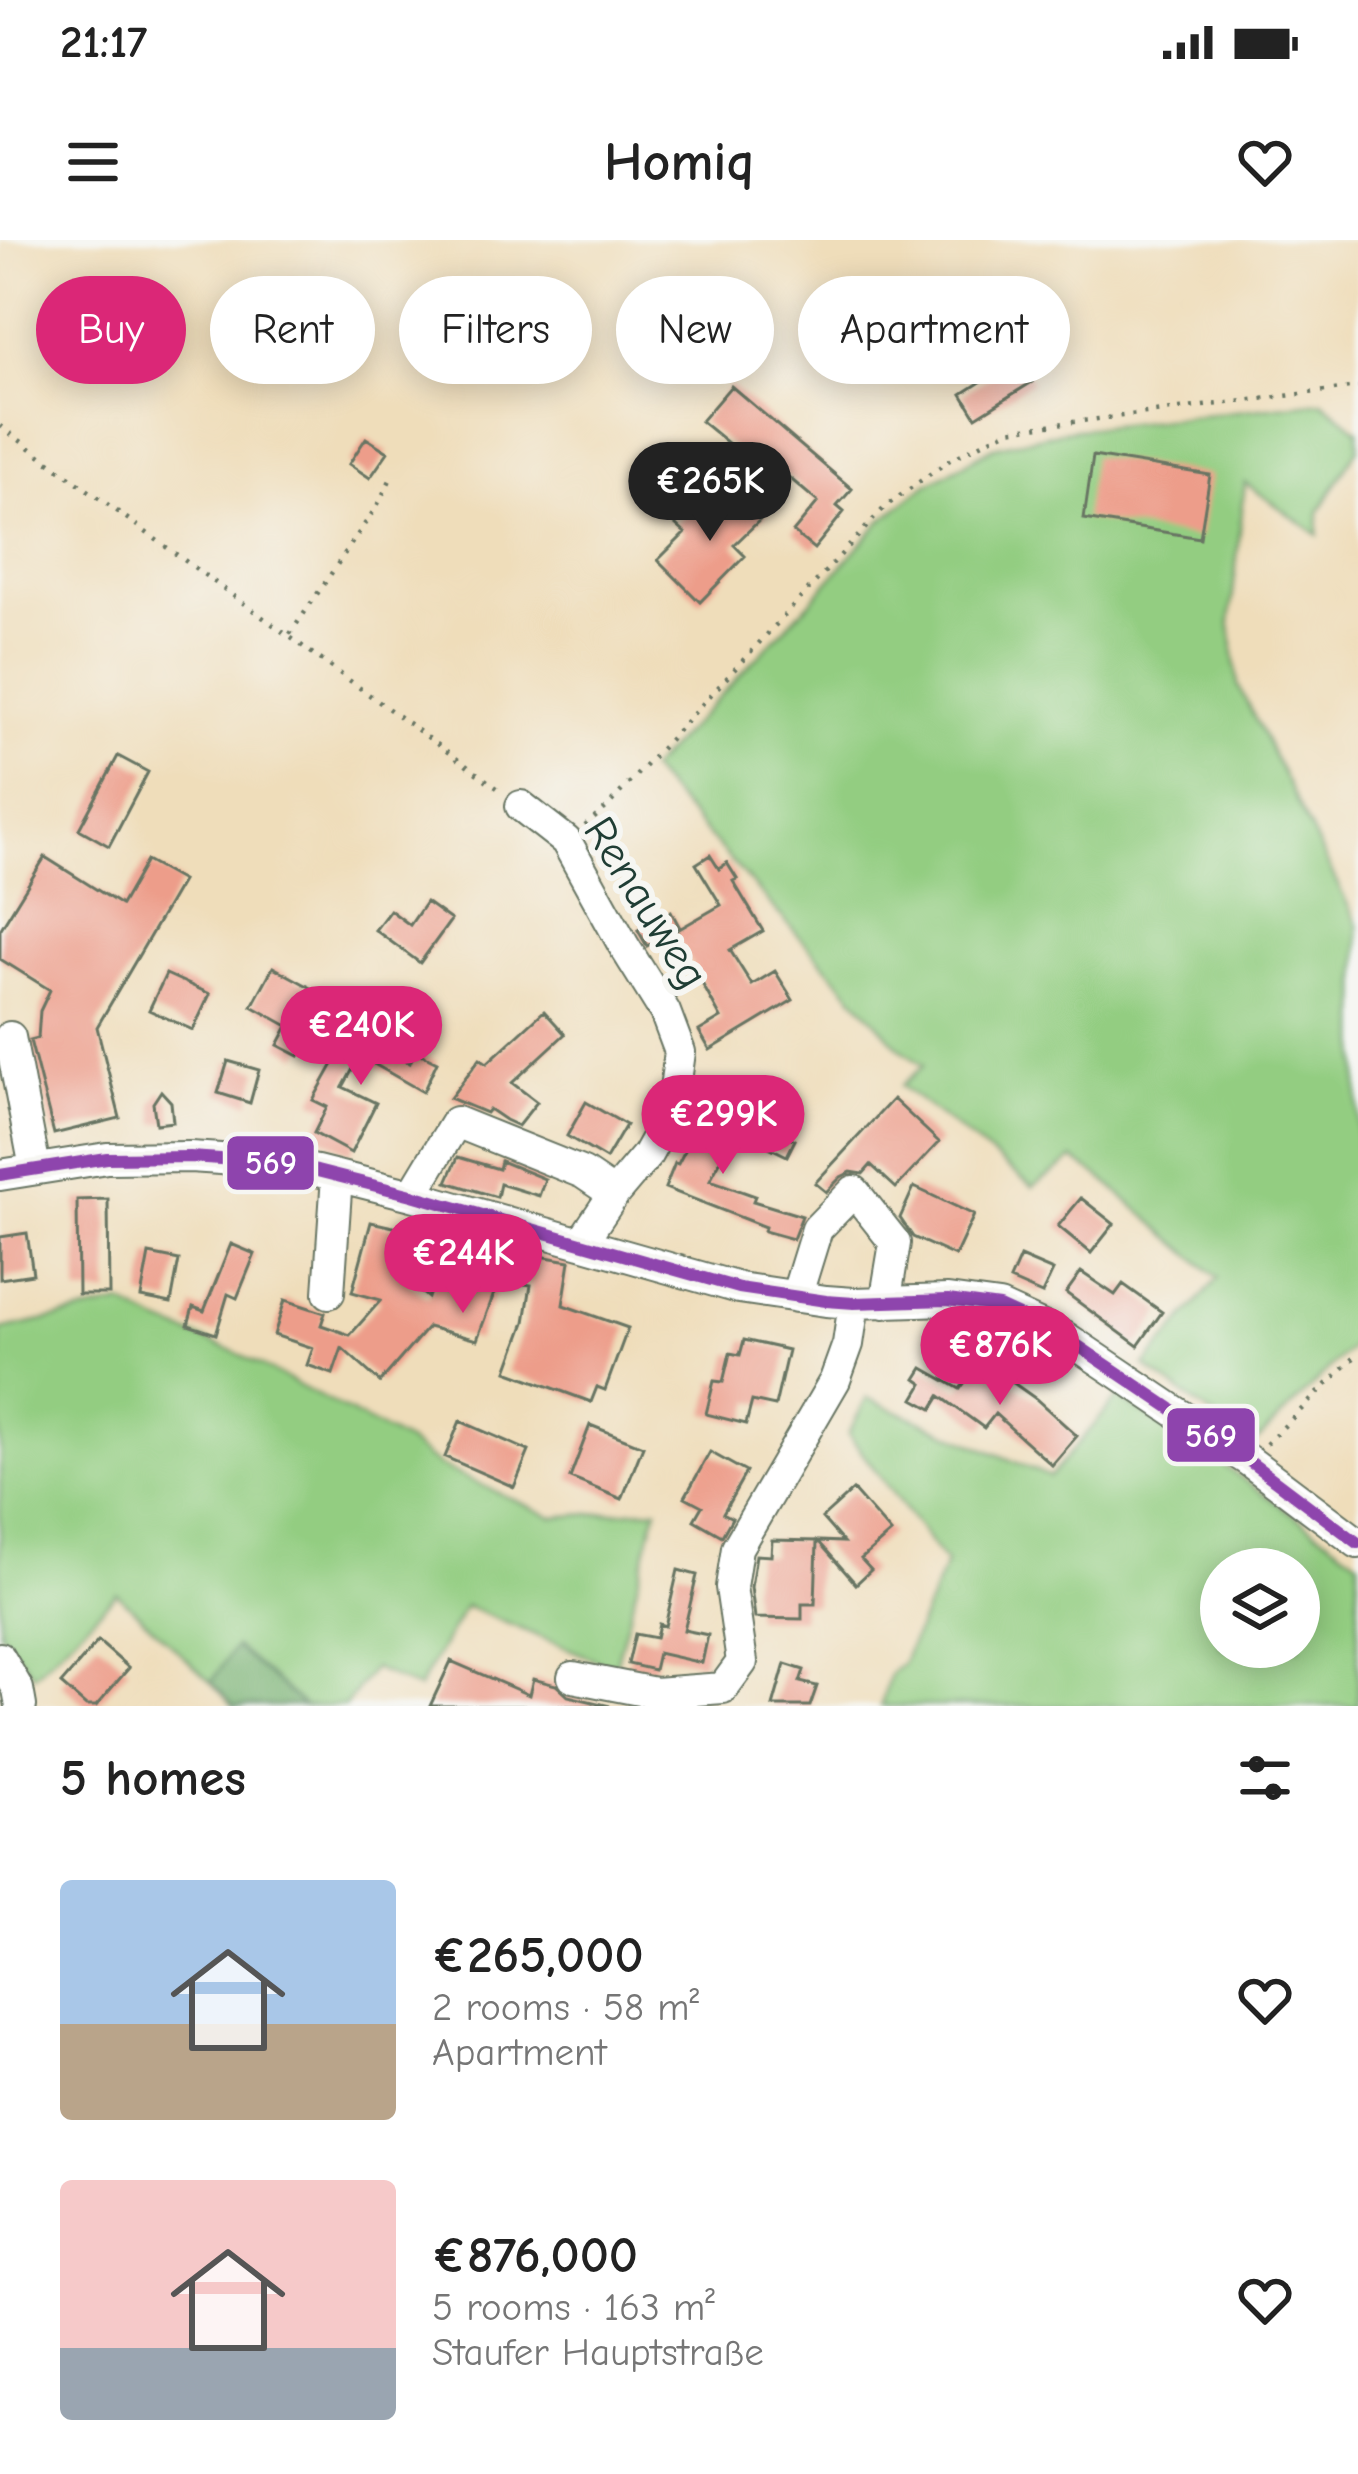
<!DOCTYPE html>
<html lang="en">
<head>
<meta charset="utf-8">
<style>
  :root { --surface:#fff; --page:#f6f6f6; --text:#222; --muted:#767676; --accent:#db2777 }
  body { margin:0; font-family:"Comic Neue",sans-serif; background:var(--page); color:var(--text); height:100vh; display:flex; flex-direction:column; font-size:45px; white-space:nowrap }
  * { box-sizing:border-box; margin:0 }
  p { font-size:39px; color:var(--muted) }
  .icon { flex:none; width:66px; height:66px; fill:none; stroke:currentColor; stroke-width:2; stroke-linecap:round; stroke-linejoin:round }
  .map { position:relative; height:1466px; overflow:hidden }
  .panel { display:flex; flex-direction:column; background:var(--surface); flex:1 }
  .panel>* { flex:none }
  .guide { position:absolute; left:36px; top:36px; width:1287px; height:108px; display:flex; gap:24px }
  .tools { position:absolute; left:1200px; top:1308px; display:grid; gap:24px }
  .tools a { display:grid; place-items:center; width:120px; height:120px; border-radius:50%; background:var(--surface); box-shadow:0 6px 30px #0003; font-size:60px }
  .price { position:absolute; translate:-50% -102px; padding:0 27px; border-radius:42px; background:var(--accent); color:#fff; font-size:39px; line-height:78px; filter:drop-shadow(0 3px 6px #0008) }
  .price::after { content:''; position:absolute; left:50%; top:72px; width:36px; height:27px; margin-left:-18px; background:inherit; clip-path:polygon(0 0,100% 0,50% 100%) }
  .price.on { background:#222; color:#fff }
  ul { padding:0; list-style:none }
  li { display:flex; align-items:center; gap:36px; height:300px; padding:0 60px }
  li span { display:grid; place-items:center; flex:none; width:336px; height:240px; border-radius:12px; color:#555 }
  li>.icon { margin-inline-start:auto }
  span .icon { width:144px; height:144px; fill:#fffc; stroke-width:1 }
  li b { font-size:51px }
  h2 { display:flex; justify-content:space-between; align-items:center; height:144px; padding:0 60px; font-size:51px }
  .chip { padding:0 42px; border-radius:54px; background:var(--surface); box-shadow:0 6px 30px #0003; font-size:42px; line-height:108px }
  .chip.on { background:var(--accent); color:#fff }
  .status { display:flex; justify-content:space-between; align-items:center; height:84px; padding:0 60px; background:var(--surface); direction:ltr }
  .status svg { height:33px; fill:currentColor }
  header { display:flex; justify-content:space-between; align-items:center; height:156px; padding:0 60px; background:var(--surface); font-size:54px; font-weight:800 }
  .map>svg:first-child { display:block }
  .green { fill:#93cd81; stroke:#59855a; stroke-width:3; fill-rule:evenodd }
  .forest { fill:#76b06f; stroke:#4a7652; stroke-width:3 }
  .building { fill:#ed9d8a }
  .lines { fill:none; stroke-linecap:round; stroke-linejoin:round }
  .minor-casing { stroke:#687563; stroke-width:34 }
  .path { stroke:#687563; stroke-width:4.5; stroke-dasharray:3 9; stroke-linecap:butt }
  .minor { stroke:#fff; stroke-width:30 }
  .bus-1-casing { stroke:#f6f6f2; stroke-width:21 }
  .bus-1 { stroke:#8e44ad; stroke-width:12 }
  .labels { text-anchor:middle; stroke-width:12; stroke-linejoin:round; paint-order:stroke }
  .street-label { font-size:45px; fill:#1f3d34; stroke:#f6f6f2 }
  .line-badge { stroke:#f6f6f2; stroke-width:4.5 }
  .badge-label { font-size:33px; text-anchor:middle; font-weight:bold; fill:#fff }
</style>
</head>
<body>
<div class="status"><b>21:17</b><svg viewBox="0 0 49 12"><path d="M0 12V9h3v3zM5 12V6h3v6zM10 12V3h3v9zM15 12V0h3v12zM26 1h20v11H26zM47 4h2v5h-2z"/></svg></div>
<header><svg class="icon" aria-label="menu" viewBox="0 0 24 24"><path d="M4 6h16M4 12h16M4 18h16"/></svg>Homiq<svg class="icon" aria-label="heart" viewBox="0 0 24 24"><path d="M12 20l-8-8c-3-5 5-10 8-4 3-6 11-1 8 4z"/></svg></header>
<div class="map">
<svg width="1358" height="1466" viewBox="0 0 1358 1466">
  <rect width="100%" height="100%" fill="#f6f6f2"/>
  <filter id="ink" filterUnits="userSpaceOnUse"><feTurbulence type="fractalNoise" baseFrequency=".00833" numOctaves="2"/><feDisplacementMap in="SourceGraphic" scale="24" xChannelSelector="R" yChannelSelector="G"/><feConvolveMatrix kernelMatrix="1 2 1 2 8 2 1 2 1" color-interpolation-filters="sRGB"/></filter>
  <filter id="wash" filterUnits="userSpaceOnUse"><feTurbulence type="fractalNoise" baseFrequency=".004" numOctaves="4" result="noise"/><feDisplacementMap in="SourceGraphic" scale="48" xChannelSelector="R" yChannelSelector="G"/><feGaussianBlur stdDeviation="2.7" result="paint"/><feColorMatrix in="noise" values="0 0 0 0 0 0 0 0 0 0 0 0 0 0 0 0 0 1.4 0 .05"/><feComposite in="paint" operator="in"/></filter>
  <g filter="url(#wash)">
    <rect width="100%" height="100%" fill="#efddba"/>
    <path class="green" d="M1322 161 1358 190V208L1319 272 1318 295 1245 243 1230 382 1238 445 1358 685V1100L1253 1205 1145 1126 1218 1038 1099 936 1073 919 1033 947 901 846 923 826 900 808 649 530 812 360 882 280 926 245 994 207 1069 190Z
      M122 1064 157 1082 231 1110 408 1203 441 1227 553 1277 657 1269 615 1428 465 1366 418 1449 373 1428 345 1466H304L236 1407 211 1442 117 1353 34 1435 0 1392V1090Z
      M1118 1157 1223 1225 1358 1320V1466H881L890 1434 902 1424 946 1324 848 1194 867 1158 1050 1237ZM1221 1329H1299V1407H1221Z"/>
    <path class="forest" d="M235 1407 304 1466H234L211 1442Z"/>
    <g id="blocks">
      <path class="building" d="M1018 118 1032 142 976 177 962 154Z
        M731 146 852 249 837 266 844 272 814 309 793 292 818 262 754 208 746 218 701 181Z
        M366 198 388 212 370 238 349 224Z
        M1093 216 1210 235 1200 298 1084 279Z
        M743 252 766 274 734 305 745 316 700 362 658 320 685 293 675 284 704 256 721 274Z
        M118 516 148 532 109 606 79 589Z
        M710 615 719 629 727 623 737 639 733 641 763 691 730 710 752 745 775 731 793 760 710 810 699 791 721 778 674 692 721 665 696 624Z
        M45 617 121 665 146 621 182 641 97 787 120 878 54 894 30 800 38 798 40 771 50 750 0 719V690Z
        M426 662 451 680 420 723 375 690 390 670 410 685Z
        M671 671 680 688 647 706 638 690Z
        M273 727 317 751 296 790 309 797 299 816 278 805 288 786 252 766Z
        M166 734 210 754 193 790 149 770Z
        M544 771 565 794 512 843 537 862 518 886 505 880 489 869 486 873 450 858 480 818 487 823Z
        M352 790 410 823 415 811 437 822 423 852 360 816 343 847 376 863 351 913 314 893 327 867 313 860Z
        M228 821 259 830 250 863 218 853Z
        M161 851 171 862 173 882 156 884 153 863Z
        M893 859 939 902 896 948 871 925 863 934 851 932 841 937 826 952 815 943Z
        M586 862 626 885 606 919 567 896Z
        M709 864 741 881 710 940 755 956 753 961 802 976 793 999 764 991 765 987 665 948 675 923 678 924Z
        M744 875 795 900 787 916 736 891Z
        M458 917 499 929 501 921 545 939 539 956 500 944 497 957 447 942Z
        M914 947 974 975 955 1016 913 997 900 978Z
        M1081 958 1114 984 1091 1013 1058 986Z
        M108 959 109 1054H78L77 960Z
        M371 982 407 990 395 1030 428 1058 448 1000 507 1025 509 1011 570 1021 563 1065 628 1088 605 1150 597 1147 591 1162 507 1131 525 1082 531 1045 499 1040 477 1100 428 1087 380 1142 342 1108 333 1134 307 1125 313 1108 274 1095 285 1060 325 1073 321 1085 350 1095 381 1060 352 1052Z
        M27 993 33 1034 0 1039V997Z
        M231 1004 255 1014 237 1058 228 1054 216 1094 188 1085 193 1067 204 1071Z
        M149 1014 179 1020 171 1063 141 1057Z
        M1020 1017 1053 1031 1042 1054 1010 1040Z
        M1081 1032 1115 1055 1123 1044 1162 1072 1138 1106 1066 1053Z
        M744 1100 788 1110 775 1166 752 1161 746 1184 706 1174 714 1141 723 1142 730 1113 740 1115Z
        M981 1120 1036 1159 1077 1196 1052 1225 995 1174 984 1188 940 1156 932 1169 914 1159 923 1144 916 1139 923 1128 960 1149Z
        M460 1181 529 1211 514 1247 445 1217Z
        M590 1185 643 1206 622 1259 570 1238Z
        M710 1212 746 1232 723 1273 732 1278 722 1296 694 1280 702 1266 685 1257Z
        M853 1250 891 1293 861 1319 871 1330 856 1344 818 1301 843 1302 822 1278Z
        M772 1300 817 1301 815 1364H802V1379L755 1378 751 1347 756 1315 771 1316Z
        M678 1330 697 1335 684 1390 708 1395 702 1423 658 1413 654 1430 628 1424 635 1394 656 1398 659 1384 665 1386Z
        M98 1401 129 1428 96 1466H86L61 1444Z
        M451 1421 529 1455 533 1439 556 1445 568 1456 610 1466H430Z
        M785 1424 804 1430 800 1442 817 1446 810 1466H773Z"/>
    </g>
  </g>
  <g filter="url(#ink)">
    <use href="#blocks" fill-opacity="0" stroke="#687563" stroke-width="3"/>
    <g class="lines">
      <g class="minor-casing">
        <path id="minor" d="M521 566 566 601 624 706 665 772 680 812 672 870 647 915 614 954 581 1003
          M10 797 35 928
          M0 935 107 918 190 917 266 922 317 931 412 955 739 1048 826 1061 854 1063 948 1060 999 1067 1065 1097 1249 1221 1358 1303
          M412 955 456 882 583 933 614 954
          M329 1053 337 936
          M796 1057 817 989 854 951 895 1003 885 1063
          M0 1418 18 1449 21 1466
          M573 1437 655 1453 723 1448 742 1422 731 1347 737 1308 835 1140 848 1104 854 1063"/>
      </g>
      <path class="path" d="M0 186 500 550
        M290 394 377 266 390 240
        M585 586 606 568 886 266 948 221 1008 190 1358 147
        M1266 1204 1358 1114"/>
      <use href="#minor" class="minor"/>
      <g class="bus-1-casing">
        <path id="bus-1" d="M0 935 107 918 190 917 266 922 317 931 412 955 739 1048 826 1061 854 1063 948 1060 999 1067 1065 1097 1249 1221 1358 1303"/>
      </g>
      <use href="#bus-1" class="bus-1"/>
    </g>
  </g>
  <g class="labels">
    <g class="street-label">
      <text transform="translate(647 662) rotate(58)" y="16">Renauweg</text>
    </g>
  </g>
  <g class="line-badge">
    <rect x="225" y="894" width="91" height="58" rx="12" fill="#8e44ad"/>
    <rect x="1165" y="1166" width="92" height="58" rx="12" fill="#8e44ad"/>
  </g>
  <g class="badge-label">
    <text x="271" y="934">569</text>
    <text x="1211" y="1207">569</text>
  </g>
</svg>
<div class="tools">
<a><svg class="icon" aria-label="layers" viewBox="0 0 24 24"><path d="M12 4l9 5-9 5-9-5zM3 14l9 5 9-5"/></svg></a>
</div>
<b class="price on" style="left:710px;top:304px">€265K</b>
<b class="price" style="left:361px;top:848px">€240K</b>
<b class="price" style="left:723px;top:937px">€299K</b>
<b class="price" style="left:463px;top:1076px">€244K</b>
<b class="price" style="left:1000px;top:1168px">€876K</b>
<div class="guide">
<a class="chip on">Buy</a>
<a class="chip">Rent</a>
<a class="chip">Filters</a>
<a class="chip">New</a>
<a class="chip">Apartment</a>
</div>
</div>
<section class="panel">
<h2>5 homes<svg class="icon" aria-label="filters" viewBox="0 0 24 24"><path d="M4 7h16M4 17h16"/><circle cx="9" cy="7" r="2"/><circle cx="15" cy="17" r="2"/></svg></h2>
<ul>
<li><span style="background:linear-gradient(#a9c7e8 60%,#b9a48a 0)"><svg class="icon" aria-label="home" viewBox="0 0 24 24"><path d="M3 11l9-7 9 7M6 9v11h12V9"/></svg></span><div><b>€265,000</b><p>2 rooms · 58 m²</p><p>Apartment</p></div><svg class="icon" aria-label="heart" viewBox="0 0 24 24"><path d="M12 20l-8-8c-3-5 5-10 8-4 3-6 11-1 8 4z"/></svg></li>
<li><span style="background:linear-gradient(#f6c9c9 70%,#9aa5b1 0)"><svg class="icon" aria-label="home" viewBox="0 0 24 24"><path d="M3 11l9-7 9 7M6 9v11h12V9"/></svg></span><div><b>€876,000</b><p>5 rooms · 163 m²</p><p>Staufer Hauptstraße</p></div><svg class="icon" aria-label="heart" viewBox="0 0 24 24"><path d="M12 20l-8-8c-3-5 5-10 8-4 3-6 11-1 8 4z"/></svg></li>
</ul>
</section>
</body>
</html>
